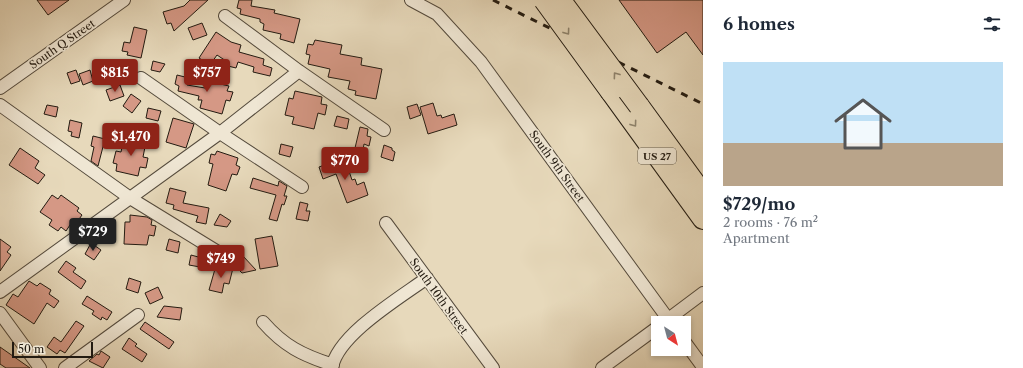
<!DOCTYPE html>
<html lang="en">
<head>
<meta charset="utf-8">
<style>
  :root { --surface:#fff; --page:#f2f2f3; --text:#1f2937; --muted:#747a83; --line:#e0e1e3; --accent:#8f2418 }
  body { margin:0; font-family:"Libre Caslon Text",serif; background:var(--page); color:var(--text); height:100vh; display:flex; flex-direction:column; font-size:15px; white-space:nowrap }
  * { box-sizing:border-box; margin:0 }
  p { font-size:13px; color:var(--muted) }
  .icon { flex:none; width:22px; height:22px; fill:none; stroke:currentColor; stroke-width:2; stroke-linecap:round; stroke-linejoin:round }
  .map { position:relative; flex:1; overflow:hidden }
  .details { display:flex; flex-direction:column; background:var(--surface); width:320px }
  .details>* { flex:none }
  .needle { width:26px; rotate:144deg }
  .tools { position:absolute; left:651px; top:316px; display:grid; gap:8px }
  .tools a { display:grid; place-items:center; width:40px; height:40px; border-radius:0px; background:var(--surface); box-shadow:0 2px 6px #0003; font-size:20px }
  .scale { position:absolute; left:12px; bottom:10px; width:81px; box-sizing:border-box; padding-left:4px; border:2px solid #231b11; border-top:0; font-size:11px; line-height:14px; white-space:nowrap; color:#231b11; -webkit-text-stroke:3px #efe6d3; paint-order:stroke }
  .price { position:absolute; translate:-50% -34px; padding:0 9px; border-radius:4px; background:var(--accent); color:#fff; font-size:13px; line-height:26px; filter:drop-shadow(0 1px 2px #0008) }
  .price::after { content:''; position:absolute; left:50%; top:24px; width:12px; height:9px; margin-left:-6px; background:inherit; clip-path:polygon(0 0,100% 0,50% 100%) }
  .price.current { background:#222; color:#fff }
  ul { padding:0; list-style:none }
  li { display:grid; align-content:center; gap:8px; height:212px; padding:0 20px }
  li+li { border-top:1px solid var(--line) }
  li span { display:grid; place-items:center; height:124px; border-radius:0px; color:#555 }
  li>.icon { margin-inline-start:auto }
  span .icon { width:72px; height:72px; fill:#fffc; stroke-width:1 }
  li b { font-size:17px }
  h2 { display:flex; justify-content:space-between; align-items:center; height:48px; padding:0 20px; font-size:17px }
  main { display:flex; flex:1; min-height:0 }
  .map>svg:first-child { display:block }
  .building { fill:#d59885; stroke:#231b11 }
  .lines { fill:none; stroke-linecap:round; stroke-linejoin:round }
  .minor-casing { stroke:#544a3c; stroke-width:14 }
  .trunk-casing { stroke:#231b11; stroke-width:22 }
  .minor { stroke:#efe6d3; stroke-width:12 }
  .trunk { stroke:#e7d9bb; stroke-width:20 }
  .rail { stroke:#231b11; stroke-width:3; stroke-dasharray:7 7; stroke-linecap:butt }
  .trunk-bridge-casing { stroke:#231b11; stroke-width:22; stroke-linecap:butt }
  .trunk-bridge { stroke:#e7d9bb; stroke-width:20 }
  .oneway { stroke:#8f846e }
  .labels { text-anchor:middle; stroke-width:3.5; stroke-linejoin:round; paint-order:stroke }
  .shield { fill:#efe6d3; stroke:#60584b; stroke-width:1 }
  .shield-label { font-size:10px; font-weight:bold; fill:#231b11 }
  .street-label { font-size:11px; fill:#231b11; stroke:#efe6d3 }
</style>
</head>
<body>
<main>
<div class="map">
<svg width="703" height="368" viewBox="0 0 703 368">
  <rect width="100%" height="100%" fill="#e7d9bb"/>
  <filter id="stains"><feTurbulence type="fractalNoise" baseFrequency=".005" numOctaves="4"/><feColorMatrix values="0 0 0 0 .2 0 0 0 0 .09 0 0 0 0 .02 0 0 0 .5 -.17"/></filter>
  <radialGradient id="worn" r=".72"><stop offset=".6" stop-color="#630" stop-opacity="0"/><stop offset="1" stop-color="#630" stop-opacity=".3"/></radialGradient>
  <path class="building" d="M37 0H69L48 15Z
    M190 0H208L174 31 171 23 167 24 163 12 184 6Z
    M239 0H252L251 6 275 10 274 13 300 19 294 43 280 39 281 34 263 30 264 24 260 22V19L240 14 241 9 237 8Z
    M619 0H703V55L686 32 657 53Z
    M202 23 207 35 193 40 188 28Z
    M134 27 147 30 141 58 127 55 128 52 122 51 124 42 130 43Z
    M216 32 231 42 241 45 239 52 264 59 263 65 272 68 270 76 253 72 254 67 238 62 236 68 228 66 229 63 217 55 210 65 199 58Z
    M315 40 342 45 340 54 362 58 361 65 382 69 376 99 355 95 356 91 348 89 350 81 328 77 330 69 308 64 310 55 306 54 308 44 313 45Z
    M153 61 165 64 160 72 151 70Z
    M76 70 80 81 71 84 67 73Z
    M90 70 93 81 83 85 79 74Z
    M209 74 217 77 216 83 229 86 227 91 233 92 230 101 226 100 222 114 200 108 202 100H198L199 96 178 91 179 86 175 84 177 75 189 78 187 85 205 88Z
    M120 85 124 96 110 101 106 90Z
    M295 91 322 97 321 104 327 105 325 115 318 113 314 129 292 124 294 117 285 115 289 98 293 99Z
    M131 94 141 101 132 113 123 106Z
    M433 103 437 116 441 115 442 118 454 114 457 125 428 134 420 107Z
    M417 104 421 115 410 119 407 107Z
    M47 105 58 107 56 117 44 114Z
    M148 108 161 111 158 121 146 118Z
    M337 116 349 119 347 129 334 126Z
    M173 118 194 124 186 148 166 142Z
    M70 120 82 123 79 138 71 136 72 132 68 131Z
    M360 127 368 129 367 136 371 137 369 146 364 144 363 150 355 148Z
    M93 136 105 139 98 166 91 161 94 147 91 146Z
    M124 138 146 142 143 157 148 158 146 168 140 167 138 176 116 171 117 164 113 163 116 151 121 152Z
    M281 144 293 147 290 157 279 154Z
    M384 145 392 148V150L395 152 393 161 381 157Z
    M20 148 39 161 35 168 45 175 38 184 9 165Z
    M217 151 238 158 236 165 240 167 237 175 232 174 226 191 208 185 213 164 209 163 211 154 215 155Z
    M333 162 334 167 346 162 352 180 355 179 357 185 364 182 368 195 347 203 336 174 323 179 319 167Z
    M253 178 278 186 279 181 287 186 284 196H287L284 205 282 204 277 221 269 219 276 195 250 188Z
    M170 188 186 192 183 203 209 208 206 224 196 222 198 216 173 209 174 205 166 203Z
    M52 195 58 199 61 195 79 208 77 211 82 215 77 222 74 219 66 231 61 227 58 231 49 225 52 220 40 212Z
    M300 202 308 204 306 211H310L308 221 296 219Z
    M220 214 231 221 227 227 214 225Z
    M130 215 147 217 152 220 151 225 156 226 154 236 149 235 147 245 124 244 125 222H130Z
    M272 236 278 266 260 269 255 239Z
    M0 239 11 247 7 252 11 255 0 271Z
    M169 239 180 242 178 253 166 250Z
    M91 243 101 250 94 260 85 254Z
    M191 255 202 258 200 267 189 265Z
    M243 256 256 270 242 273 234 265Z
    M235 260 229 284 224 283 222 293 209 290 215 269 224 271Z
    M66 261 76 268 73 272 86 281 81 289 58 272Z
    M129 278 141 282 138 293 126 289Z
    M29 281 37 286 40 283 51 290 49 294 59 301 54 308 47 303 34 324 6 305 13 294 18 297Z
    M158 287 163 298 150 304 145 293Z
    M87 296 112 312 107 320 102 317 101 320 92 314 94 311 82 304Z
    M164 306 182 308 180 320 157 317Z
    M76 321 84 326 65 353 60 350 57 354 47 347 54 337 61 342Z
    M145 322 174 342 169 349 140 329Z
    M129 338 137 344 135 346 147 354 142 362 122 349Z
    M0 347 30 368H6L0 364Z
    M101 351 110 357 103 368 89 361 97 354 99 355Z"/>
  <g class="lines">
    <g class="minor-casing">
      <path id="minor" d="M411 0 437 14 481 62 671 323
        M225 16 299 71 384 130
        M141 78 220 133 302 187
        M0 88 124 0
        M0 105 130 198 218 252
        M386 223 493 368
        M0 292 220 133 299 71
        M0 313 40 368
        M263 322C284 346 302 355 333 365
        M663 323 703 293
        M684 341 703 367
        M65 368 138 315
        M332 368C337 335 401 297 427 278
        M602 368 658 327"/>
    </g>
    <g class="trunk-casing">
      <path id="trunk" d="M611 92 703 219
        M639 106 703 194"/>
    </g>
    <use href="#minor" class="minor"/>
    <use href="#trunk" class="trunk"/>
    <path class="rail" d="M493 0 703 104"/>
    <g class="trunk-bridge-casing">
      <path id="trunk-bridge" d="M544 0 611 92
        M565 6 639 106"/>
    </g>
    <use href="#trunk-bridge" class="trunk-bridge"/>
  </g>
  <defs><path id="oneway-chevron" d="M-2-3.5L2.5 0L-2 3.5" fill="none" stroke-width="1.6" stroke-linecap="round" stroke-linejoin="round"/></defs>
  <g class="oneway">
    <use href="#oneway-chevron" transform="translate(567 32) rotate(54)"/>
    <use href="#oneway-chevron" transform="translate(616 75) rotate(-126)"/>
    <use href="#oneway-chevron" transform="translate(634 124) rotate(54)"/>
  </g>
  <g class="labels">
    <rect class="shield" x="638" y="148" width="38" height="16" rx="3"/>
    <g class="shield-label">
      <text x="657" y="160">US 27</text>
    </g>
    <g class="street-label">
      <text transform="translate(62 44) rotate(-35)" y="4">South Q Street</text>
      <text transform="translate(557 166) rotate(54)" y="4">South 9th Street</text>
      <text transform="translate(439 296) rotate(54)" y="4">South 10th Street</text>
    </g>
  </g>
  <rect width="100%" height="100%" filter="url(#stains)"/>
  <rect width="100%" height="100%" fill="url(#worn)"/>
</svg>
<div class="tools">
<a><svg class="needle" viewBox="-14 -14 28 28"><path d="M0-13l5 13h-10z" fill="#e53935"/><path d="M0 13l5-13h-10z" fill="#747a83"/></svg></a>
</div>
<div class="scale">50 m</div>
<b class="price" style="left:115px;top:93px">$815</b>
<b class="price" style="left:207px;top:93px">$757</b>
<b class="price" style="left:131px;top:157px">$1,470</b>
<b class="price" style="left:345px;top:181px">$770</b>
<b class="price current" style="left:93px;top:252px">$729</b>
<b class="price" style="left:221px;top:279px">$749</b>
</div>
<section class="details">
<h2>6 homes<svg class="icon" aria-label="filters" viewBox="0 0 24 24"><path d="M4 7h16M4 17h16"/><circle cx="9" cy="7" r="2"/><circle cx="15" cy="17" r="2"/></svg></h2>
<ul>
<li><span style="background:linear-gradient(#bfe0f5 65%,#b9a48a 0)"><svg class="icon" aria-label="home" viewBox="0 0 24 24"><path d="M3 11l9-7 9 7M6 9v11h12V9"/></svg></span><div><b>$729/mo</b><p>2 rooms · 76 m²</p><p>Apartment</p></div></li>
</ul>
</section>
</main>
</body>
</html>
